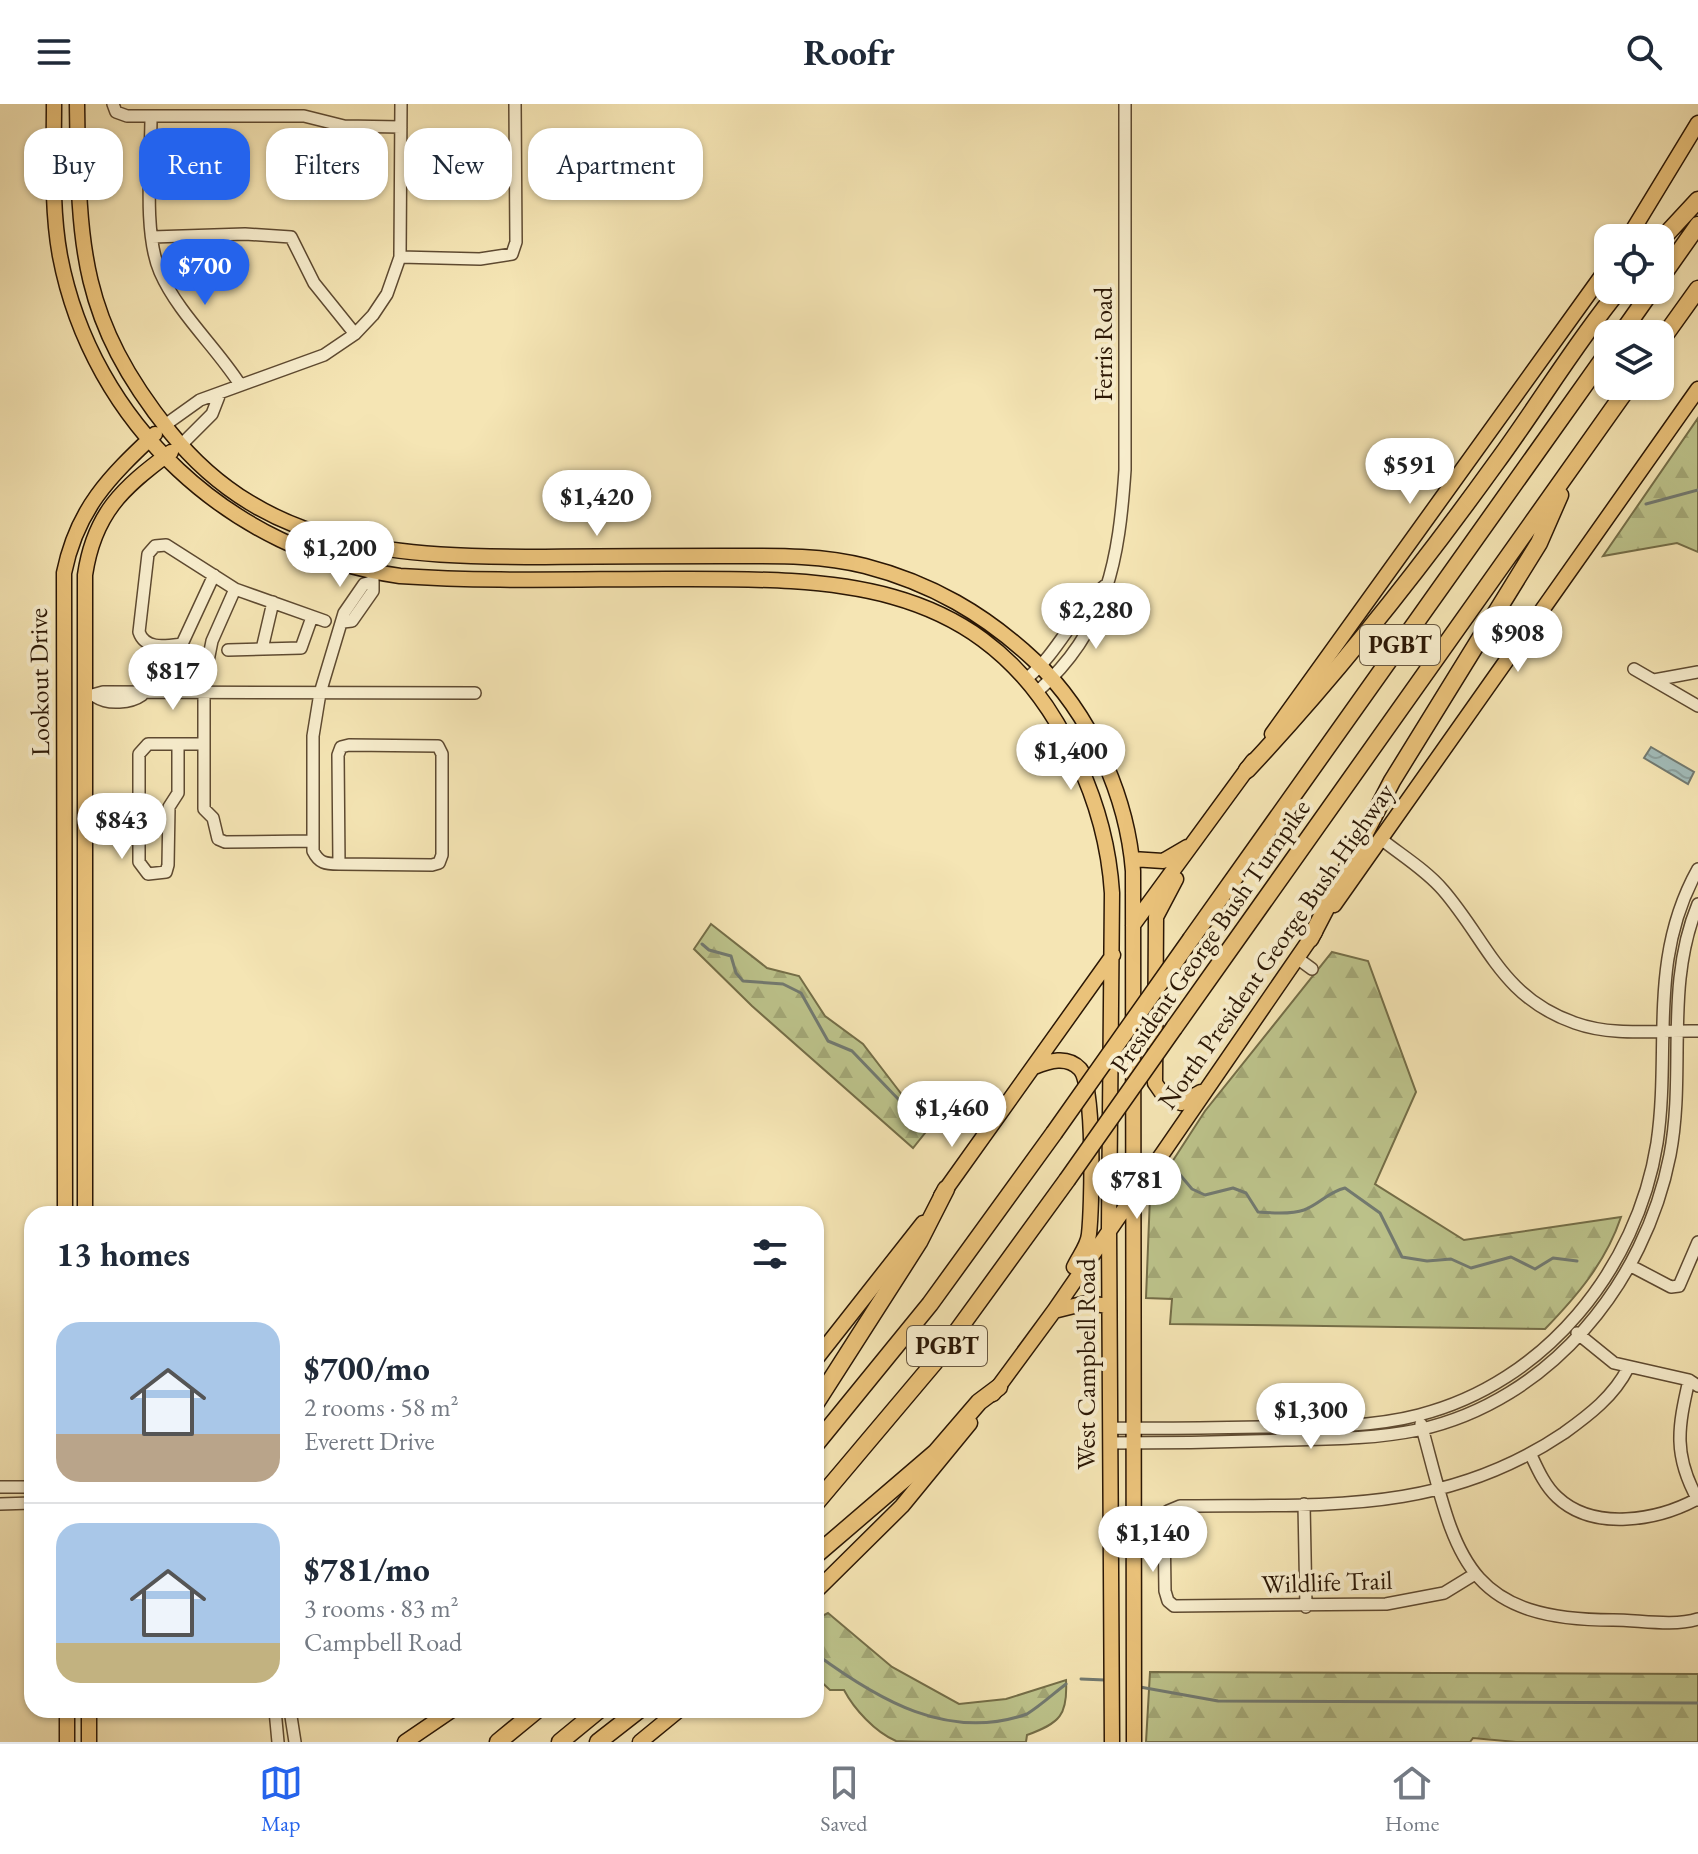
<!DOCTYPE html>
<html lang="en">
<head>
<meta charset="utf-8">
<style>
  :root { --surface:#fff; --page:#f6f6f7; --text:#1f2937; --muted:#747a83; --line:#e0e1e3; --accent:#2563eb }
  body { margin:0; font-family:"EB Garamond",serif; background:var(--page); color:var(--text); height:100vh; display:flex; flex-direction:column; font-size:30px; white-space:nowrap }
  * { box-sizing:border-box; margin:0 }
  p { font-size:26px; color:var(--muted) }
  .icon { flex:none; width:44px; height:44px; fill:none; stroke:currentColor; stroke-width:2; stroke-linecap:round; stroke-linejoin:round }
  .map { position:relative; flex:1; overflow:hidden }
  .details { position:absolute; left:24px; top:1102px; width:800px; height:512px; display:flex; flex-direction:column; background:var(--surface); border-radius:24px; box-shadow:0 2px 6px #0004 }
  .details>* { flex:none }
  .banner { position:absolute; left:24px; top:24px; width:800px; height:72px; display:flex; gap:16px }
  .fabs { position:absolute; left:1594px; top:120px; display:grid; gap:16px }
  .fabs a { display:grid; place-items:center; width:80px; height:80px; border-radius:16px; background:var(--surface); box-shadow:0 2px 6px #0004; font-size:40px }
  .price { position:absolute; translate:-50% -68px; padding:0 18px; border-radius:28px; background:#fff; color:#222; font-size:26px; line-height:52px; filter:drop-shadow(0 2px 4px #0008) }
  .price::after { content:''; position:absolute; left:50%; top:48px; width:24px; height:18px; margin-left:-12px; background:inherit; clip-path:polygon(0 0,100% 0,50% 100%) }
  .price.on { background:var(--accent); color:#fff }
  ul { padding:0; list-style:none }
  li { display:flex; align-items:center; gap:24px; height:200px; padding:0 32px }
  li+li { border-top:2px solid var(--line) }
  li span { display:grid; place-items:center; flex:none; width:224px; height:160px; border-radius:24px; color:#555 }
  li>.icon { margin-inline-start:auto }
  span .icon { width:96px; height:96px; fill:#fffc; stroke-width:1 }
  li b { font-size:34px }
  h2 { display:flex; justify-content:space-between; align-items:center; height:96px; padding:0 32px; font-size:34px }
  .pill { padding:0 28px; border-radius:24px; background:var(--surface); box-shadow:0 2px 6px #0004; font-size:28px; line-height:72px }
  .pill.on { background:var(--accent); color:#fff }
  header { display:flex; justify-content:space-between; align-items:center; height:104px; padding:0 32px; background:var(--surface); font-size:36px; font-weight:700 }
  .menu { display:flex; justify-content:space-around; align-items:center; height:112px; border-top:2px solid var(--line); background:var(--surface); font-size:22px; color:var(--muted) }
  .menu a { display:grid; justify-items:center; gap:4px }
  .menu .on { color:var(--accent) }
  .map>svg:first-child { display:block }
  .forest { fill:url(#forest-firs); stroke:#746e48; stroke-width:2 }
  .water { fill:url(#water-waves); stroke:#727a71; stroke-width:2 }
  .lines { fill:none; stroke-linecap:round; stroke-linejoin:round }
  .stream { stroke:#727a71; stroke-width:3 }
  .minor-casing { stroke:#5e4a31; stroke-width:14 }
  .major-casing { stroke:#2b1705; stroke-width:17 }
  .highway-casing { stroke:#2b1705; stroke-width:19 }
  .minor { stroke:#f8eece; stroke-width:11 }
  .major { stroke:#eac27a; stroke-width:14 }
  .highway { stroke:#eac27a; stroke-width:16 }
  .highway-bridge-casing { stroke:#2b1705; stroke-width:19; stroke-linecap:butt }
  .highway-bridge { stroke:#eac27a; stroke-width:16 }
  .labels { text-anchor:middle; stroke-width:8; stroke-linejoin:round; paint-order:stroke }
  .shield { fill:#f8eece; stroke:#685841; stroke-width:2 }
  .shield-label { font-size:24px; font-weight:bold; fill:#2b1705 }
  .street-label { font-size:26px; fill:#2b1705; stroke:#f8eece }
</style>
</head>
<body>
<header><svg class="icon" aria-label="menu" viewBox="0 0 24 24"><path d="M4 6h16M4 12h16M4 18h16"/></svg>Roofr<svg class="icon" aria-label="search" viewBox="0 0 24 24"><circle cx="10" cy="10" r="6"/><path d="M15 15l6 6"/></svg></header>
<div class="map">
<svg width="1698" height="1638" viewBox="0 0 1698 1638">
  <defs>
    <pattern id="forest-firs" width="22" height="20" patternUnits="userSpaceOnUse" patternTransform="scale(2)"><rect width="22" height="20" fill="#bdc48c"/><path d="M5 1l3.5 6h-7zM16 11l3.5 6h-7z" fill="#a3a877"/></pattern>
    <pattern id="water-waves" width="16" height="10" patternUnits="userSpaceOnUse" patternTransform="scale(2)"><rect width="16" height="10" fill="#a2bcb9"/><path d="M0 5q4-4 8 0t8 0" fill="none" stroke="#8ca19e"/></pattern>
  </defs>
  <rect width="100%" height="100%" fill="#f5e5b4"/>
  <filter id="stains"><feTurbulence type="fractalNoise" baseFrequency=".0025" numOctaves="4"/><feColorMatrix values="0 0 0 0 .2 0 0 0 0 .09 0 0 0 0 .02 0 0 0 .5 -.17"/></filter>
  <radialGradient id="worn" r=".72"><stop offset=".6" stop-color="#630" stop-opacity="0"/><stop offset="1" stop-color="#630" stop-opacity=".3"/></radialGradient>
  <path class="forest" d="M1698 314V448L1677 439 1603 452Z
    M711 820 767 864 799 872 825 912 863 940 906 996 922 1001 937 1014 913 1044 752 902 694 845Z
    M1332 848 1368 857 1416 988 1375 1080 1464 1136 1621 1113C1606 1158 1577 1192 1545 1225L1170 1220 1172 1195 1146 1194 1150 1092 1205 1007Z
    M828 1509 892 1563 959 1600 1006 1595 1066 1576C1068 1611 1060 1619 1027 1631L1026 1638C1004 1638 910 1638 896 1637 875 1628 854 1605 844 1586H830L816 1573V1515Z
    M1150 1568 1698 1570V1638H1516L1473 1634 1470 1638H1146Z"/>
  <path class="water" d="M1651 643 1694 668 1688 680 1644 654Z"/>
  <g class="lines">
    <path class="stream" d="M1646 400 1698 386
      M702 840 709 846 731 852 736 869 743 877 783 880 801 889 828 937 852 947 926 1024
      M1176 1066 1192 1085 1205 1091 1233 1084 1246 1089 1258 1108C1270 1109 1293 1110 1304 1106 1320 1100 1328 1088 1345 1084L1380 1109 1402 1153 1427 1157 1451 1155 1471 1164 1511 1153 1535 1165 1553 1154 1577 1157
      M816 1550C877 1595 948 1638 1027 1610 1040 1602 1053 1590 1066 1580
      M1081 1575 1105 1576
      M1140 1583 1218 1597 1698 1599"/>
    <g class="minor-casing">
      <path id="minor" d="M113 0 116 8 127 12H304L344 22 401 23
        M151 13C151 57 143 129 160 168 178 209 215 242 239 279
        M152 133 245 130 291 133 314 179 355 230
        M400 153 480 155 512 150 516 138 515 0
        M165 321 200 296 324 251 355 230 373 211 387 190 400 153 401 0
        M181 341 212 310 219 292
        M214 471 182 540C166 542 145 546 139 528L148 450 155 442 166 441 235 485 325 517
        M235 485 212 537 204 577V705L213 714 218 735 225 738 313 737
        M343 518 352 517 373 487V472
        M262 545 273 498
        M228 546 301 544 312 513
        M1634 565 1698 602
        M1026 575C1060 548 1075 505 1108 479
        M1654 576 1698 568
        M1038 587C1108 525 1119 454 1125 366V0
        M85 593 103 588 475 589
        M96 593C108 601 131 599 142 591
        M178 641V689L169 703 168 761 166 768 148 770 139 758V650L148 640H203
        M1381 735C1401 751 1426 766 1443 786 1488 838 1501 893 1575 919 1614 933 1657 926 1698 927
        M339 760 338 651 341 643 349 641 438 642 442 650V751L439 759 432 761 339 760C325 760 319 759 313 747V632L320 589 344 509 364 480 371 478
        M1297 854 1312 865
        M1631 1162 1671 1183 1679 1182 1698 1138
        M1577 1229 1614 1259 1689 1276 1698 1282
        M1689 1276C1678 1324 1673 1351 1698 1396
        M1421 1320C1456 1447 1459 1516 1613 1516 1639 1516 1673 1523 1698 1515
        M1110 1324C1161 1325 1211 1324 1262 1323 1314 1323 1369 1324 1419 1311 1545 1279 1637 1165 1657 1039 1671 944 1647 856 1698 765
        M1110 1339C1169 1339 1227 1338 1286 1336 1330 1335 1374 1335 1418 1326 1550 1297 1645 1179 1670 1051 1686 967 1664 882 1698 800
        M1531 1351C1538 1366 1545 1382 1557 1393 1594 1428 1658 1416 1697 1395
        M0 1383H32
        M0 1400 32 1399
        M1304 1400 1306 1503
        M1475 1470 1444 1489 1386 1500 1174 1502 1168 1497 1165 1487 1164 1415 1168 1407 1180 1402C1321 1400 1441 1412 1564 1329 1589 1311 1614 1292 1628 1264
        M275 1606 278 1638
        M290 1606 295 1638"/>
    </g>
    <g class="major-casing">
      <path id="major" d="M54 0C54 50 51 103 60 152 92 320 231 448 400 472 489 478 578 475 666 475 819 475 967 469 1057 619 1089 672 1108 727 1112 789L1109 1124 1112 1638
        M77 0C79 140 78 213 170 328 267 449 403 453 545 453 604 452 662 452 721 452 768 452 818 450 865 462 931 479 985 510 1035 557 1090 609 1127 691 1133 767L1134 1638
        M1628 134 1698 19
        M1272 630 1608 163
        M1132 755 1163 757 1187 743
        M1176 775 1156 813 1155 979 1164 992 1181 999 1201 988
        M1334 801 1698 285
        M1133 821 1253 657
        M1034 963C1049 957 1067 951 1080 965 1095 981 1092 1104 1089 1130 1088 1142 1079 1152 1074 1163
        M941 1092 1113 851
        M65 1110 64 469C77 405 109 373 155 330
        M85 1110V471C94 410 122 384 171 348
        M1054 1207 1086 1199 1109 1202
        M816 1255 923 1119
        M993 1290 1054 1207 1315 828
        M816 1487 902 1402 970 1319
        M67 1606V1638
        M89 1606V1638
        M405 1638 452 1606
        M640 1638 679 1606"/>
    </g>
    <g class="highway-casing">
      <path id="highway" d="M1660 137 1698 96
        M1660 175 1698 121
        M1621 230 1652 186
        M1660 238 1698 185
        M1247 666C1337 570 1419 466 1496 359 1538 302 1574 241 1619 186
        M1191 835 1608 248
        M1310 835 1392 677 1539 439 1560 391
        M1174 924 1629 282
        M816 1299 919 1138 946 1085
        M816 1340 930 1200 1054 1029
        M816 1399 934 1259 1067 1076
        M816 1451 936 1348 979 1298 999 1283
        M498 1638 537 1606
        M560 1638 599 1606
        M598 1638 639 1606"/>
    </g>
    <use href="#minor" class="minor"/>
    <use href="#major" class="major"/>
    <use href="#highway" class="highway"/>
    <g class="highway-bridge-casing">
      <path id="highway-bridge" d="M1054 1029 1191 835
        M1067 1076 1174 924"/>
    </g>
    <use href="#highway-bridge" class="highway-bridge"/>
  </g>
  <g class="labels">
    <g class="shield">
      <rect x="1360" y="521" width="80" height="40" rx="6"/>
      <rect x="907" y="1222" width="80" height="40" rx="6"/>
    </g>
    <g class="shield-label">
      <text x="1400" y="549">PGBT</text>
      <text x="947" y="1250">PGBT</text>
    </g>
    <g class="street-label">
      <text transform="translate(1103 240) rotate(-90)" y="9">Ferris Road</text>
      <text transform="translate(39 578) rotate(-91)" y="9">Lookout Drive</text>
      <text transform="translate(1210 832) rotate(-55)" y="9">President George Bush Turnpike</text>
      <text transform="translate(1276 842) rotate(-55)" y="9">North President George Bush Highway</text>
      <text transform="translate(1086 1260) rotate(-90)" y="9">West Campbell Road</text>
      <text transform="translate(1327 1478) rotate(-2)" y="9">Wildlife Trail</text>
    </g>
  </g>
  <rect width="100%" height="100%" filter="url(#stains)"/>
  <rect width="100%" height="100%" fill="url(#worn)"/>
</svg>
<div class="fabs">
<a><svg class="icon" aria-label="locate" viewBox="0 0 24 24"><circle cx="12" cy="12" r="6"/><path d="M12 2v4M12 18v4M2 12h4M18 12h4"/></svg></a>
<a><svg class="icon" aria-label="layers" viewBox="0 0 24 24"><path d="M12 4l9 5-9 5-9-5zM3 14l9 5 9-5"/></svg></a>
</div>
<b class="price on" style="left:205px;top:203px">$700</b>
<b class="price" style="left:1410px;top:402px">$591</b>
<b class="price" style="left:597px;top:434px">$1,420</b>
<b class="price" style="left:340px;top:485px">$1,200</b>
<b class="price" style="left:1096px;top:547px">$2,280</b>
<b class="price" style="left:1518px;top:570px">$908</b>
<b class="price" style="left:173px;top:608px">$817</b>
<b class="price" style="left:1071px;top:688px">$1,400</b>
<b class="price" style="left:122px;top:757px">$843</b>
<b class="price" style="left:952px;top:1045px">$1,460</b>
<b class="price" style="left:1137px;top:1117px">$781</b>
<b class="price" style="left:1311px;top:1347px">$1,300</b>
<b class="price" style="left:1153px;top:1470px">$1,140</b>
<div class="banner">
<a class="pill">Buy</a>
<a class="pill on">Rent</a>
<a class="pill">Filters</a>
<a class="pill">New</a>
<a class="pill">Apartment</a>
</div>
<section class="details">
<h2>13 homes<svg class="icon" aria-label="filters" viewBox="0 0 24 24"><path d="M4 7h16M4 17h16"/><circle cx="9" cy="7" r="2"/><circle cx="15" cy="17" r="2"/></svg></h2>
<ul>
<li><span style="background:linear-gradient(#a9c7e8 70%,#b9a48a 0)"><svg class="icon" aria-label="home" viewBox="0 0 24 24"><path d="M3 11l9-7 9 7M6 9v11h12V9"/></svg></span><div><b>$700/mo</b><p>2 rooms · 58 m²</p><p>Everett Drive</p></div></li>
<li><span style="background:linear-gradient(#a9c7e8 75%,#c2b280 0)"><svg class="icon" aria-label="home" viewBox="0 0 24 24"><path d="M3 11l9-7 9 7M6 9v11h12V9"/></svg></span><div><b>$781/mo</b><p>3 rooms · 83 m²</p><p>Campbell Road</p></div></li>
</ul>
</section>
</div>
<nav class="menu">
<a class="on"><svg class="icon" aria-label="map" viewBox="0 0 24 24"><path d="M3 6l6-2 6 2 6-2v14l-6 2-6-2-6 2zM9 4v14M15 6v14"/></svg>Map</a>
<a><svg class="icon" aria-label="saved" viewBox="0 0 24 24"><path d="M7 4h10v16l-5-4-5 4z"/></svg>Saved</a>
<a><svg class="icon" aria-label="home" viewBox="0 0 24 24"><path d="M3 11l9-7 9 7M6 9v11h12V9"/></svg>Home</a>
</nav>
</body>
</html>
